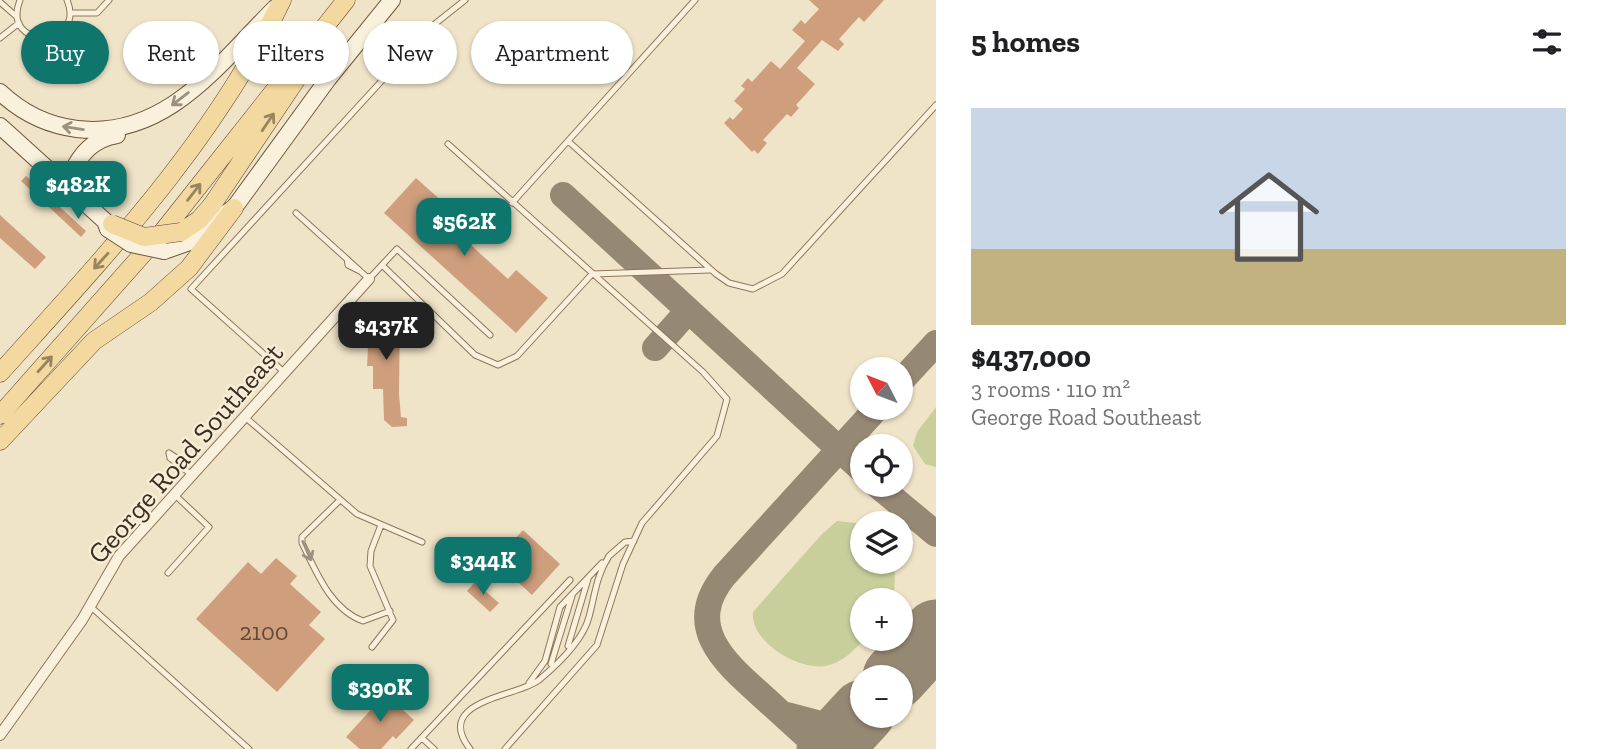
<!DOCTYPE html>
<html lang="en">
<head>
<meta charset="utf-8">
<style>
  :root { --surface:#fff; --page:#f2f2f2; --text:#202124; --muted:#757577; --accent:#0f766e }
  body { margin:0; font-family:"Zilla Slab",serif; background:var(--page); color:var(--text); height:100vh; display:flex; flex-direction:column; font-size:26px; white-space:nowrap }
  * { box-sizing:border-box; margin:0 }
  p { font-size:23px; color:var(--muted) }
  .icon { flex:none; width:38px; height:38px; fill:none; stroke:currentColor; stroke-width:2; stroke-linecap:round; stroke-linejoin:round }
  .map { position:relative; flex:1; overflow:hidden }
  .sheet { display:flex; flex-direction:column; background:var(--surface); width:665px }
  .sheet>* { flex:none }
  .top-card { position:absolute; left:21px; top:21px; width:665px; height:63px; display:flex; gap:14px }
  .needle { width:46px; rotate:312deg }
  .controls { position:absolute; left:850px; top:357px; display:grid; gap:14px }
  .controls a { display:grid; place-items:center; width:63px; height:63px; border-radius:50%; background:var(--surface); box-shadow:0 2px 5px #0004; font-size:35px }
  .price { position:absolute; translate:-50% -60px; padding:0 16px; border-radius:14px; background:var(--accent); color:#fff; font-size:23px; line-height:46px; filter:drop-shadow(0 2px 4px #0008) }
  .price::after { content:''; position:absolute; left:50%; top:42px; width:21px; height:16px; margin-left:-10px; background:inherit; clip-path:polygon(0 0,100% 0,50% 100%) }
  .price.active { background:#222; color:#fff }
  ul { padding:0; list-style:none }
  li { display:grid; align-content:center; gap:14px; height:371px; padding:0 35px }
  li span { display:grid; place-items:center; height:217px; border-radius:0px; color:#555 }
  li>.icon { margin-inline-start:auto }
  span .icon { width:126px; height:126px; fill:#fffc; stroke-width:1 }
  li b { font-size:30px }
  h2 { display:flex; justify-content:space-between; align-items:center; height:84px; padding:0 35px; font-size:30px }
  .chip { padding:0 24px; border-radius:32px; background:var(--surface); box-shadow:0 2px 5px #0004; font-size:24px; line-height:63px }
  .chip.active { background:var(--accent); color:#fff }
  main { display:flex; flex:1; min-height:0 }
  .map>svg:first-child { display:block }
  .green { fill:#c9cf9b }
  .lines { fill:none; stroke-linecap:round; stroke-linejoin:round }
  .taxiway { stroke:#968974; stroke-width:26 }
  .runway { stroke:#968974; stroke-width:65 }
  .building { fill:#cf9f7d }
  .service-casing { stroke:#8d765c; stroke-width:7 }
  .minor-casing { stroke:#8d765c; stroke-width:12 }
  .secondary-casing { stroke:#6f573f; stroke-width:18 }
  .primary-casing { stroke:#5b4430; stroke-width:19 }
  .service { stroke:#faf1dc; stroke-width:5 }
  .minor { stroke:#faf1dc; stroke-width:10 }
  .secondary { stroke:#faf1dc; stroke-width:16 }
  .primary { stroke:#f3d9a0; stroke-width:18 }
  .secondary-bridge-casing { stroke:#6f573f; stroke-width:18; stroke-linecap:butt }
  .primary-bridge-casing { stroke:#5b4430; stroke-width:19; stroke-linecap:butt }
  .secondary-bridge { stroke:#faf1dc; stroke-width:16 }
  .primary-bridge { stroke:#f3d9a0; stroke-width:18 }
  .oneway { stroke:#9c907e }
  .oneway2 { stroke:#988460 }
  .labels { text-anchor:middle; stroke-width:5; stroke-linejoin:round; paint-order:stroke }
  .number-label { font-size:24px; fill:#624a37 }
  .street-label { font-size:28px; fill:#3d2e20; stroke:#f7eed8 }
</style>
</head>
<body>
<main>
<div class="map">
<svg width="936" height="749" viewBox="0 0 936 749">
  <rect width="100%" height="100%" fill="#f0e4c8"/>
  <path class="green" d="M936 407V467L925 464 913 446 917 432Z
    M837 521 856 523 863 530V562H891L895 572 894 600H863L865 639C853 651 842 663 825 666 798 670 750 642 753 612L821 535Z"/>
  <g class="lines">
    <path class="taxiway" d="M563 195 863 471
      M655 348 688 311
      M901 381 936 343
      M877 485 936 534
      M895 677 936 631
      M787 715 821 724 863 711
      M821 749C800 731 780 712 760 694 723 661 684 626 724 576L877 408
      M849 749 852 733 863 713"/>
    <path class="runway" d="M895 677 936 632
      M829 749 863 712"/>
  </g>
  <path class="building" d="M809 0H884L864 22 859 17 839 39 844 44 838 51 822 40 797 68 815 84 796 105 799 108 791 117 787 114 763 140 767 143 758 154 754 150 752 152 724 123 730 117 733 120 743 109 734 101 745 89 741 86 748 78 752 82 771 61 780 69 805 41 792 30 801 20 805 24 819 9Z
    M26 176 86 231 81 237 21 181Z
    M416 178 444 203 436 213 508 279 516 270 548 298 516 333 384 213Z
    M0 215 46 257 35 269 0 238Z
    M370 311H400L399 394 401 417 407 418V426L392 427 384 420 383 389H373V366H367Z
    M523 530 560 564 532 595 495 561Z
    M276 558 297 576 290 584 321 612 309 625 325 639 277 692 196 619 248 562 261 574Z
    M475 582 499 603 490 612 467 591Z
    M381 690 414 720 396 739 393 736 381 749H360L346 737 377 703 372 700Z"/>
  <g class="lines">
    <g class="service-casing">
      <path id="service" d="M20 0C0 51 87 48 67 0
        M0 2 17 17
        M70 13H97L109 0
        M0 38 19 23
        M568 141 716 274 729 283 753 289 782 274 936 105
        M448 144 703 372 727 399 717 436 642 523 623 564 597 645 505 749
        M512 203 695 0
        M296 213 369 279 382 265 475 355 498 365 517 356 592 274 710 270
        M347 259 348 265 360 271
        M382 265 397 249 490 335
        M285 373 191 289 431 27 465 0
        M245 417 357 514 422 542
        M169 453 170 458 192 475
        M169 453 183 462 185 469
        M340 500 302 537V543C316 571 330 609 363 621L390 611
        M609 556 625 542 634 541
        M168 573 209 527 174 494
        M90 606 249 749
        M568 646 588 579
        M372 647 393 620 370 566 371 551 381 525
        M551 664 572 596
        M529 683 545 661 560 607 602 563
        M422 738 434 749
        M411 749 570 580
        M470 749C432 700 518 697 539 680 557 665 583 640 589 617 595 595 596 576 609 556"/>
    </g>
    <g class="minor-casing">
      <path id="minor" d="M0 735 82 620 119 556 369 279"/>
    </g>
    <g class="secondary-casing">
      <path id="secondary" d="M0 92C22 113 46 125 77 129 166 139 218 65 275 8
        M0 126 105 221 108 229
        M75 194 71 174C81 153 93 139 117 135
        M164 251 198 239 219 217 234 208 328 79 392 0"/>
    </g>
    <g class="primary-casing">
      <path id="primary" d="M181 232 199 220 212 205 306 65
        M0 373C105 256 213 143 282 0
        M0 415 164 230 346 0
        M0 441 94 341 151 302 189 268 234 208"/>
    </g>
    <use href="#service" class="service"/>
    <use href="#minor" class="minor"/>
    <use href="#secondary" class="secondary"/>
    <use href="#primary" class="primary"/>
    <g class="secondary-bridge-casing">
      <path id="secondary-bridge" d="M108 229 131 244 164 251"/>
    </g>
    <g class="primary-bridge-casing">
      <path id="primary-bridge" d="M112 224 144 237 181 232"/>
    </g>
    <use href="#secondary-bridge" class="secondary-bridge"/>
    <use href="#primary-bridge" class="primary-bridge"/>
  </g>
  <defs><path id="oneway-shaft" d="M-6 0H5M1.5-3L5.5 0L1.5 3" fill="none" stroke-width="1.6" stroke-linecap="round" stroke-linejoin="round" transform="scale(1.75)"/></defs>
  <g class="oneway">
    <use href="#oneway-shaft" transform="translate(180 99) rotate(142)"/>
    <use href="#oneway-shaft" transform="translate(73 128) rotate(-171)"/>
    <use href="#oneway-shaft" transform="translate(307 551) rotate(66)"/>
  </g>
  <g class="oneway2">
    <use href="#oneway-shaft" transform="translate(268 122) rotate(-56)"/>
    <use href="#oneway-shaft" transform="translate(194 192) rotate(-52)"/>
    <use href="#oneway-shaft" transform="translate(101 261) rotate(132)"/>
    <use href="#oneway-shaft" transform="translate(45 364) rotate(-48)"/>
  </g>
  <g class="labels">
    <g class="number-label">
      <text x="264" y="640">2100</text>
    </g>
    <g class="street-label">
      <text transform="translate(185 453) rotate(-49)" y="10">George Road Southeast</text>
    </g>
  </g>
</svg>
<div class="controls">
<a><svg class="needle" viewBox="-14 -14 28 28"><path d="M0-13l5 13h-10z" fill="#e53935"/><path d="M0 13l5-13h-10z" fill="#757577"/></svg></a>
<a><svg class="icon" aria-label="locate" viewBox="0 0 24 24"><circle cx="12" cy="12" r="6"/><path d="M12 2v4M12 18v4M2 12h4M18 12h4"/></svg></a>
<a><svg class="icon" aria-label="layers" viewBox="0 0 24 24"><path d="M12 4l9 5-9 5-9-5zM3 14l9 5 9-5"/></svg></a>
<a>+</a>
<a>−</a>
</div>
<b class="price" style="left:78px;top:221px">$482K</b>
<b class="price" style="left:464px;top:258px">$562K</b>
<b class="price active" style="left:386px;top:362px">$437K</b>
<b class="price" style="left:483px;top:597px">$344K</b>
<b class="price" style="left:380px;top:724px">$390K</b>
<div class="top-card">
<a class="chip active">Buy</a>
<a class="chip">Rent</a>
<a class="chip">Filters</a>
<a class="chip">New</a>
<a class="chip">Apartment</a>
</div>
</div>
<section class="sheet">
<h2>5 homes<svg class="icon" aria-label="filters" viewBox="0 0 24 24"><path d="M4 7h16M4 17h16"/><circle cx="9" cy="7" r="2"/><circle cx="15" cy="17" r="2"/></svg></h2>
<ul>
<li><span style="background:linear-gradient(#c9d6e8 65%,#c2b280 0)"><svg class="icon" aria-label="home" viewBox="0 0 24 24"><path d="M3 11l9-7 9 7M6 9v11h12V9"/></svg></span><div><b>$437,000</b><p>3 rooms · 110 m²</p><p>George Road Southeast</p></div></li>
</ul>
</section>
</main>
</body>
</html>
